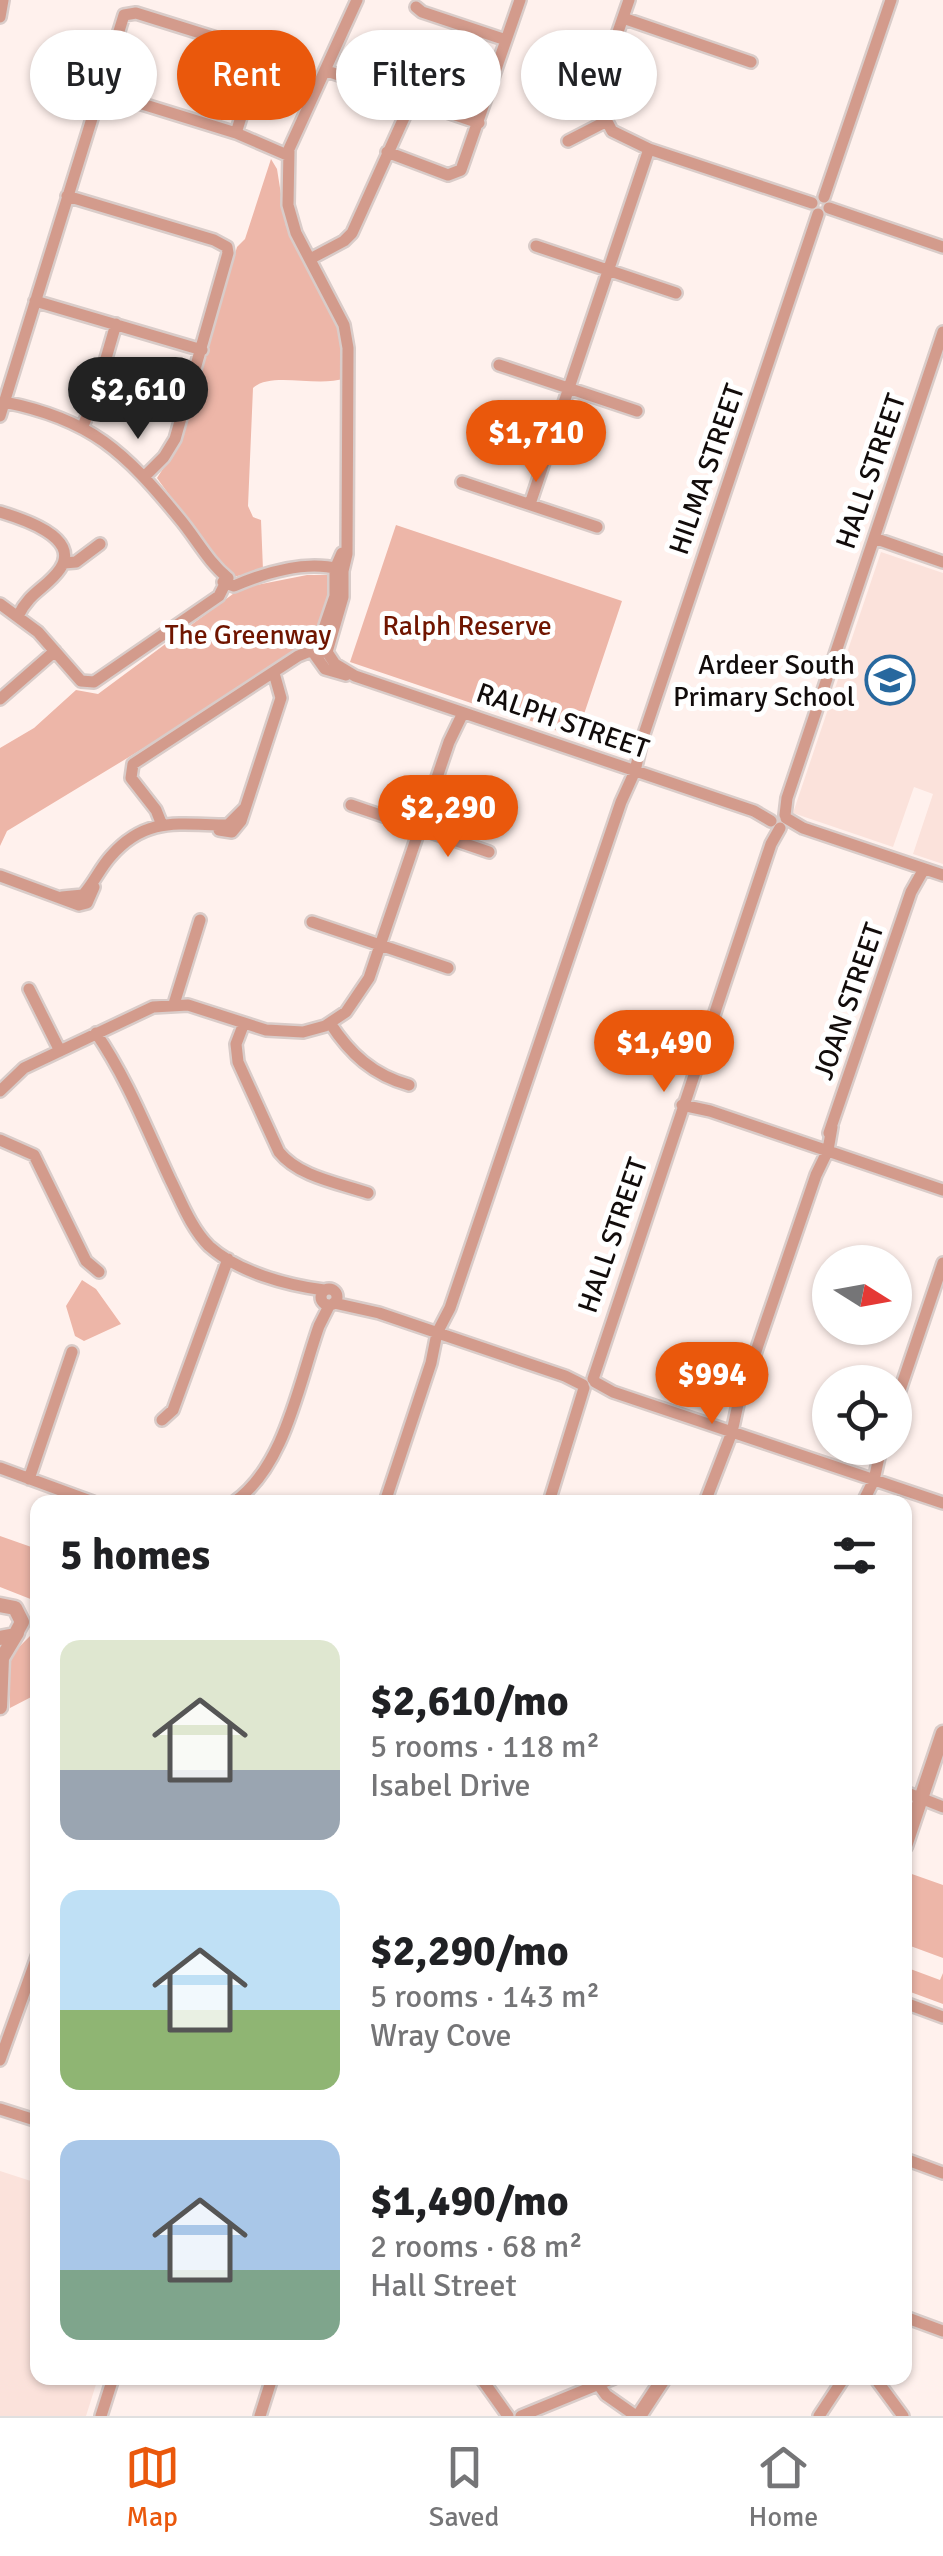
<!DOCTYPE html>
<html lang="en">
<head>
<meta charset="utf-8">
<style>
  :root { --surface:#fff; --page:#f6f6f6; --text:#202124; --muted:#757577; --line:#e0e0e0; --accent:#ea580c }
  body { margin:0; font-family:Signika,sans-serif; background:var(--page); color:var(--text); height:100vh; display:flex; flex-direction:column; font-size:38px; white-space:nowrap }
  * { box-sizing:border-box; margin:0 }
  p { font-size:32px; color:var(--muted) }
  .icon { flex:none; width:55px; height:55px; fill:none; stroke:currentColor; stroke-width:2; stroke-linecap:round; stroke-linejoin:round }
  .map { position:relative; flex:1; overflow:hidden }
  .drawer { position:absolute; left:30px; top:1495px; width:882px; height:890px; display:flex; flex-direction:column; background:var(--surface); border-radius:20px; box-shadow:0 2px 8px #0004 }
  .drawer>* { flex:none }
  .banner { position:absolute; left:30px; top:30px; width:885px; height:90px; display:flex; gap:20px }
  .needle { width:65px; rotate:101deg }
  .fabs { position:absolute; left:812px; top:1245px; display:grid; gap:20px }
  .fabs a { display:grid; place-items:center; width:100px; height:100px; border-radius:50%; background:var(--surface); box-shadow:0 2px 8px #0004; font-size:50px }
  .price { position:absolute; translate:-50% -85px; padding:0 22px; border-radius:35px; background:var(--accent); color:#fff; font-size:32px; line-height:65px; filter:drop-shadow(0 2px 5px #0008) }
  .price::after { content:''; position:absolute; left:50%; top:60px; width:30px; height:22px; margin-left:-15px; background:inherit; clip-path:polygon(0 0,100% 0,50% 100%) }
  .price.current { background:#222; color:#fff }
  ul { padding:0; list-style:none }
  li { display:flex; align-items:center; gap:30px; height:250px; padding:0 30px }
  li span { display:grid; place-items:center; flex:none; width:280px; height:200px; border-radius:20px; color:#555 }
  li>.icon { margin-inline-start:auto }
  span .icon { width:120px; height:120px; fill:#fffc; stroke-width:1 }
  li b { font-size:42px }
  h2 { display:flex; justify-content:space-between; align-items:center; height:120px; padding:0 30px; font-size:42px }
  .tag { padding:0 35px; border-radius:45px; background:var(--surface); box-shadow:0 2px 8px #0004; font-size:35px; line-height:90px }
  .tag.current { background:var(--accent); color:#fff }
  .tab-bar { display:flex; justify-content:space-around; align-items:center; height:140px; border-top:2px solid var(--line); background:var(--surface); font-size:28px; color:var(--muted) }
  .tab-bar a { display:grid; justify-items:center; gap:5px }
  .tab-bar .current { color:var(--accent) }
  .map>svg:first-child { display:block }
  .built { fill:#fbe2db }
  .green { fill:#edb6a8 }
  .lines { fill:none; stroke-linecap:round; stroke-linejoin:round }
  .minor-casing { stroke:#d9ccc9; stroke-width:16 }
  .tertiary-casing { stroke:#d9ccc9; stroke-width:19 }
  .minor { stroke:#d39b8c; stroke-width:11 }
  .tertiary { stroke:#d39b8c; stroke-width:14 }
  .labels { text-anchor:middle; stroke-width:10; stroke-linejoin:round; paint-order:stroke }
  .street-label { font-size:28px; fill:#120c0b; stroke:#fff }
  .park-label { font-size:28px; fill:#701500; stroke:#fff }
  .poi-label { font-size:28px; fill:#120c0b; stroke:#fff; text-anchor:end }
</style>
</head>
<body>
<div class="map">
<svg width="943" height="2416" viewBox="0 0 943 2416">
  <rect width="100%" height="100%" fill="#fff1ed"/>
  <path class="built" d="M881 552 943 573V864L913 854 933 794 914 787 893 847 793 813Z
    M0 2171 37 2183 38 2378H98L86 2416H0Z"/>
  <path class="green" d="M271 159 277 169 286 226 341 330 345 378C318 388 271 371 253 388L248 506 253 517 261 520 263 570 233 577 212 554 157 478 177 447 237 247 245 239Z
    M396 525 622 601 576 738 484 703 477 705 350 662Z
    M307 575H333L322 623 312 646 7 831 0 846V748L34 728 76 690 98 694 241 588Z
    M82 1280 96 1289 121 1324 84 1341 75 1336 66 1306Z
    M0 1536 37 1549V1694L10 1708V1663L15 1651 30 1636 34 1625 33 1600 0 1587Z
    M909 1873 943 1885V1958L905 1944V1886Z
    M905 1967 940 1980 943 1973V2004L905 1990Z"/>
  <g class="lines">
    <g class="minor-casing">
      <path id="minor" d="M629 0 600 84 602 112 612 131 649 149 812 203
        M416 7 422 12 506 40
        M0 17 3 0
        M623 18 751 62
        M327 71 479 123
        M100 91 236 133 287 155
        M568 141 605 122
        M387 152 448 175 461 170 520 0
        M67 196 214 240 227 247 228 253 175 439 164 457 145 476
        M824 197 891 0
        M829 208 943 247
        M536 246 676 293
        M310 259 344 241 352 233 412 100
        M35 301 202 350
        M499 365 637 411
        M4 402C91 419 125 452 179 518 196 538 208 562 228 578
        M0 416 124 15 136 13 245 47 255 53 258 63 236 133
        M83 426 95 396 116 324
        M462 482 597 527
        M530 504 649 149
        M0 512C20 518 82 537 60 569 47 588 30 591 18 616
        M874 538 943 562
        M342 553 335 569V596L315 655 325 669 346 675
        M64 563 76 562 100 544
        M223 582 234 586C264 573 306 560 339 569
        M0 604 38 632 81 681 94 682 219 596 228 578
        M327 652 343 597V571L347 554 348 348 344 325 296 233 288 205 289 149 357 0
        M327 652 335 664 355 676 754 811 771 821
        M0 699 55 651
        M351 805 489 852
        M785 815 787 798 943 332
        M786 818 803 828 943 875
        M162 825 156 810 131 778 133 764 298 656 308 652H327
        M219 830 232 832 241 821 281 698 274 673
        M0 876 79 905 87 903 94 887
        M62 897 83 895C94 883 100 868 111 856 147 815 181 825 228 825L244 809
        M312 922 448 968
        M29 989 60 1051
        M174 1004 200 920
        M244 1023 236 1044 238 1062 279 1152C299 1177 339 1183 368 1193
        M330 1023C350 1054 373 1075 409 1085
        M96 1033C127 1078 147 1130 170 1179 181 1201 191 1228 209 1246 238 1272 286 1285 324 1290
        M0 1091 24 1068 153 1007 188 1005 266 1030 303 1032 325 1026 346 1012 369 978 449 742 463 713
        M682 1105 710 1111 943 1190
        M829 1133 911 892 924 869
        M0 1140 34 1155 86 1261 99 1272
        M321 1297a8 8 0 1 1 16 0a8 8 0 1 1-16 0Z
        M334 1303 379 1313 565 1376 583 1385
        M593 1379 771 844 780 828
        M595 1382 613 1392 943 1503
        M895 1405 943 1263
        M162 1420 173 1410 228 1259
        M0 1468 93 1502
        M29 1479 72 1352
        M234 1502C285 1467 299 1382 319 1326L329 1306
        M385 1502 431 1363 437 1333 450 1308 621 802 635 771 642 740 818 214
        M549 1502 584 1388
        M705 1502 732 1432 738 1404 816 1175 828 1150 832 1127
        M863 1502 874 1480 881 1448
        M905 1792 943 1807
        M905 2003 943 2017
        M0 2060 38 1954
        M0 2109 38 2121
        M905 2159 943 2173
        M905 2317 943 2331
        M481 2378 508 2416
        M875 2378 903 2416
        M598 2384 606 2395 636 2416
        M101 2416 113 2378
        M260 2416 272 2378
        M521 2416 614 2378
        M819 2416 844 2378"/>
    </g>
    <g class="tertiary-casing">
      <path id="tertiary" d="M0 1605 15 1608 22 1622 15 1635 0 1638
        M0 1707 2 1658 17 1633
        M905 1846 943 1733
        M639 2416 664 2378"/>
    </g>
    <use href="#minor" class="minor"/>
    <use href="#tertiary" class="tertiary"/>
  </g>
  <defs>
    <g id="school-ring" transform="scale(2.5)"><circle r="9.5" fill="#fff" stroke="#27689e" stroke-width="1.5"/><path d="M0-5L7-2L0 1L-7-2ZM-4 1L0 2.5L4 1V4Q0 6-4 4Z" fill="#27689e"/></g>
  </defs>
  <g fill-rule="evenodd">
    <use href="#school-ring" x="890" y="680"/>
  </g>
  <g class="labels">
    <g class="street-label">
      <text transform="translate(706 469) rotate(-71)" y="10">HILMA STREET</text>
      <text transform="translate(870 471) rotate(-71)" y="10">HALL STREET</text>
      <text transform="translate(563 720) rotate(19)" y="10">RALPH STREET</text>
      <text transform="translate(848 1001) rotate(-71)" y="10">JOAN STREET</text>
      <text transform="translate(612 1235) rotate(-71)" y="10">HALL STREET</text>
    </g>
    <g class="park-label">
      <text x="467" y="635">Ralph Reserve</text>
      <text x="248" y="644">The Greenway</text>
    </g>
    <g class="poi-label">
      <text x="855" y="674">Ardeer South<tspan x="855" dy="32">Primary School</tspan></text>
    </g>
  </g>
</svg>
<div class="fabs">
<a><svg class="needle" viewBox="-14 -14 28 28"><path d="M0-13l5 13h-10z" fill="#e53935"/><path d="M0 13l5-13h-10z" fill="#757577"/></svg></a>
<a><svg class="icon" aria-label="locate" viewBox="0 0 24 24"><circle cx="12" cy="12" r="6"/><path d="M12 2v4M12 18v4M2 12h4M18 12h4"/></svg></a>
</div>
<b class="price current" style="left:138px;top:442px">$2,610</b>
<b class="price" style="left:536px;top:485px">$1,710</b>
<b class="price" style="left:448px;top:860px">$2,290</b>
<b class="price" style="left:664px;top:1095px">$1,490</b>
<b class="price" style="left:712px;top:1427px">$994</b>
<div class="banner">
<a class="tag">Buy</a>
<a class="tag current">Rent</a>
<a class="tag">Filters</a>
<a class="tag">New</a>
</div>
<section class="drawer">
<h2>5 homes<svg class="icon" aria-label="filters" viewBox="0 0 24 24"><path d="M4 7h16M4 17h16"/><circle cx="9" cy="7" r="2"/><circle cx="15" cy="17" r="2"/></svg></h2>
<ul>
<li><span style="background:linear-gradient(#dfe7d0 65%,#9aa5b1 0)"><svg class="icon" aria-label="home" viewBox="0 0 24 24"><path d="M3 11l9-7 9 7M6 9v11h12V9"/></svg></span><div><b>$2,610/mo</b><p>5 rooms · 118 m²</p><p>Isabel Drive</p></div></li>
<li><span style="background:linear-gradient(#bfe0f5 60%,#8fb573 0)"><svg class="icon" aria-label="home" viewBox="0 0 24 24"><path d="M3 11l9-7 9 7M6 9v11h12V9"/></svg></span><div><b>$2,290/mo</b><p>5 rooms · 143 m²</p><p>Wray Cove</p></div></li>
<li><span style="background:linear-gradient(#a9c7e8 65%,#7fa58c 0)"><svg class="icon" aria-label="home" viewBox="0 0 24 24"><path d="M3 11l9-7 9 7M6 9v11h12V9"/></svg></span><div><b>$1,490/mo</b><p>2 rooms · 68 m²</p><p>Hall Street</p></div></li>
</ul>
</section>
</div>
<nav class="tab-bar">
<a class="current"><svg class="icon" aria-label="map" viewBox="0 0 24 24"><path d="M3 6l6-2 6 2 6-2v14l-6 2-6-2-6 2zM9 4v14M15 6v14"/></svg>Map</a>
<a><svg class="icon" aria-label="saved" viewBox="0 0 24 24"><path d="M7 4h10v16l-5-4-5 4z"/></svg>Saved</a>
<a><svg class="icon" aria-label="home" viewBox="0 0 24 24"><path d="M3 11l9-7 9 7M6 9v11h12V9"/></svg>Home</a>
</nav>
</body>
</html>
